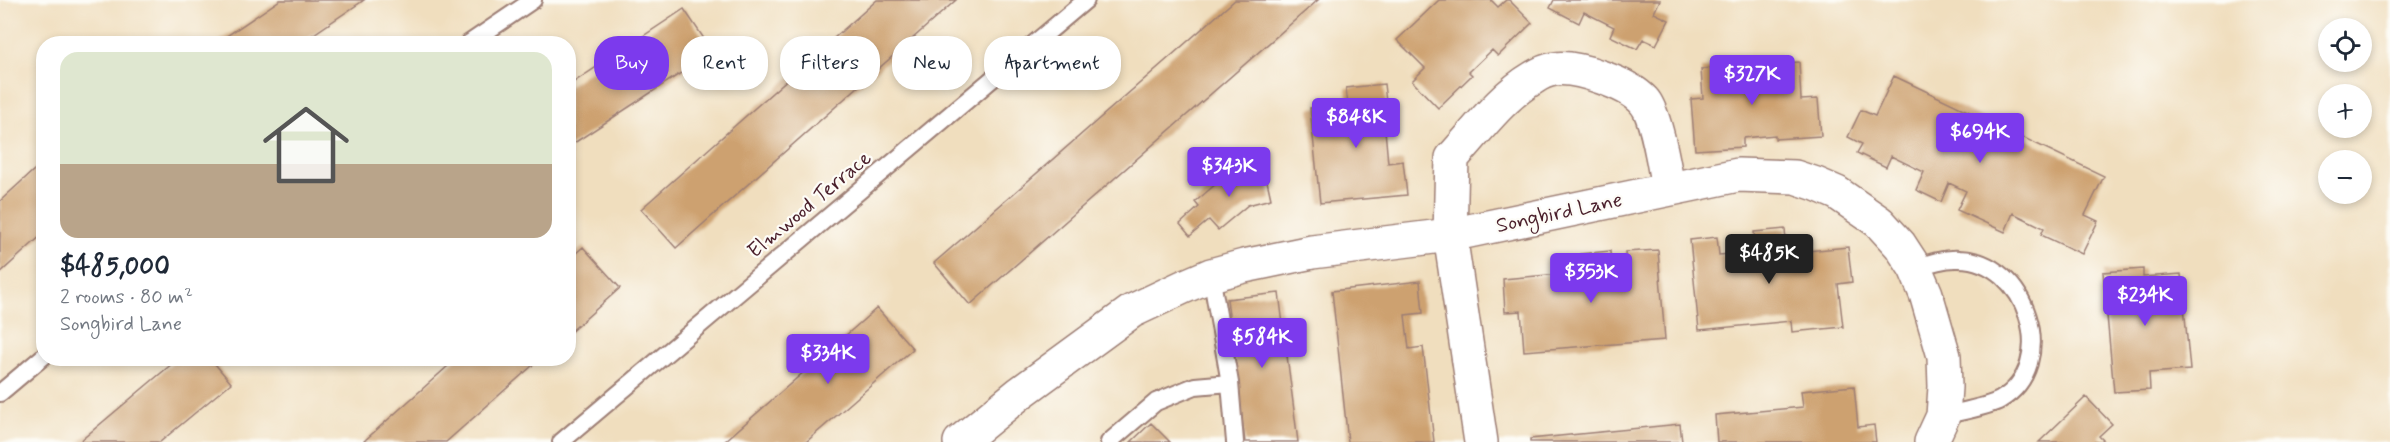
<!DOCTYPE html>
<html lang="en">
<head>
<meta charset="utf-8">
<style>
  :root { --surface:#fff; --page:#f6f6f7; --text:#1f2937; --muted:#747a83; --line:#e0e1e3; --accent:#7c3aed }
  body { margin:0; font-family:Mynerve,sans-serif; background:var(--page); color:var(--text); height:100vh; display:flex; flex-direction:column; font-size:22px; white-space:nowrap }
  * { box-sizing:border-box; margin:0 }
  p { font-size:20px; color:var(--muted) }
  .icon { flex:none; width:33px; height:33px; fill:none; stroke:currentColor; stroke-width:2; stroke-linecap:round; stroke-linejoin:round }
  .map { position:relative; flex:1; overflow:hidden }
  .details { position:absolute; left:36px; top:36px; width:540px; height:330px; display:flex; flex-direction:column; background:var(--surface); border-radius:24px; box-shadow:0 3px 9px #0003 }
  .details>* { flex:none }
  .top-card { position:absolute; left:594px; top:36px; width:570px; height:54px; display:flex; gap:12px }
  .tools { position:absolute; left:2318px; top:18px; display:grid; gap:12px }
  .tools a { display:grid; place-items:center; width:54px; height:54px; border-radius:50%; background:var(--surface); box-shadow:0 3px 9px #0003; font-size:30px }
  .price { position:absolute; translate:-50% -51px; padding:0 14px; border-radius:6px; background:var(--accent); color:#fff; font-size:20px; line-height:39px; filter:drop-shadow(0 2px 3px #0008) }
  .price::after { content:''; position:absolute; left:50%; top:36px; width:18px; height:14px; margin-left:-9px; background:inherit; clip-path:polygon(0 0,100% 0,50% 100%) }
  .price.selected { background:#222; color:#fff }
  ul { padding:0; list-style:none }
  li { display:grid; align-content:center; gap:12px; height:318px; padding:0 24px }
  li+li { border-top:2px solid var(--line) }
  li span { display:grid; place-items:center; height:186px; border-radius:18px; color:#555 }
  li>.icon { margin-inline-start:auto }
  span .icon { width:108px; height:108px; fill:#fffc; stroke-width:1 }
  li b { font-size:26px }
  .pill { padding:0 21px; border-radius:24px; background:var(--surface); box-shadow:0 3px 9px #0003; font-size:21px; line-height:54px }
  .pill.selected { background:var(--accent); color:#fff }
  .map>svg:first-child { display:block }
  .building { fill:#cda170 }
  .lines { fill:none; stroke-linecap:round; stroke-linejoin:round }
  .service-casing { stroke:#9d7e74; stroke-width:20 }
  .minor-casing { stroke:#9d7e74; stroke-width:36 }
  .service { stroke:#fff; stroke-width:16 }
  .minor { stroke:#fff; stroke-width:33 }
  .labels { text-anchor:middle; stroke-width:4.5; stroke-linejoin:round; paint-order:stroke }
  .street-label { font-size:21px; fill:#4a1f2b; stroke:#fdfcf7 }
</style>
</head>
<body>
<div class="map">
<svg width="2390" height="442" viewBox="0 0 2390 442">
  <rect width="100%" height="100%" fill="#fdfcf7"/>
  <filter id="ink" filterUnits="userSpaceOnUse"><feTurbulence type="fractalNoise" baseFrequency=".0167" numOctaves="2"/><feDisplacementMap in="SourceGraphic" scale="12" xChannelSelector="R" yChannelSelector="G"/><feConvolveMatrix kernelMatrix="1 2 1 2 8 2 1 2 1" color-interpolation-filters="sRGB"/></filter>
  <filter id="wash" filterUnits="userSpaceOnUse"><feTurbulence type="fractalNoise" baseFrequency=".008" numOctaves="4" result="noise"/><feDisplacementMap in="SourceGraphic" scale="24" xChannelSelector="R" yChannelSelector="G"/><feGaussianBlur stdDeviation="1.35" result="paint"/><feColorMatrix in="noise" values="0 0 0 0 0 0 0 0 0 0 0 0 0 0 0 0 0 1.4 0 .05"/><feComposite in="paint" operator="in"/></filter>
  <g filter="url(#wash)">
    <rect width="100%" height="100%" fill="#f0debe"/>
    <g id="blocks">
      <path class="building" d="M280 0H364L299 44H215Z
        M877 0H956L676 248 641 209Z
        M1235 0H1318L970 305 934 263Z
        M1439 0H1491L1498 7 1506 0H1509L1532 23 1498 56 1492 50 1469 72 1472 75 1438 108 1412 81 1425 68 1397 40Z
        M1554 0H1660L1654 13 1669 20 1656 45 1643 39 1637 49 1610 36 1614 27 1584 12 1579 23 1550 8Z
        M684 9 713 52 568 147V86Z
        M1799 62 1801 100 1818 99 1821 136 1775 139V135L1743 138V147L1695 150 1691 99 1703 98 1701 69Z
        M1894 76 2104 176 2085 215 2098 221 2082 254 2041 235 2044 228 2013 213 2005 232 1957 210 1966 191 1949 183 1941 202 1916 190 1924 172 1891 156 1886 167 1857 153 1862 144 1848 137 1861 110 1875 116Z
        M1384 84 1389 129 1385 130 1388 163 1403 161 1407 195 1320 203 1310 108 1348 105 1346 88Z
        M44 161V233L0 273V201Z
        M1263 163 1271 199 1248 205 1218 230 1209 220 1190 236 1180 224 1199 207 1195 202 1231 171Z
        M1785 229 1787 253 1848 247 1852 282 1838 284 1843 327 1792 332 1791 321 1699 330 1690 240 1717 237 1719 255 1756 252 1754 232Z
        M583 247 620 288 568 334V260Z
        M1658 250 1665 340 1524 351 1521 311 1505 312 1503 279 1581 272 1580 254 1610 251 1611 269 1626 268 1625 252Z
        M2143 269V277L2181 274 2190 370 2149 373 2150 390 2114 392 2103 272Z
        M1420 281 1423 313 1405 315 1409 349 1423 347 1434 442H1348L1332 291Z
        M1279 293 1298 442H1245L1227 299Z
        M877 308 913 349 806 442H724Z
        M179 358H210L231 383 160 442H79Z
        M457 358H541L446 442H363Z
        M1854 386 1858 427 1874 425 1876 442H1717L1715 415 1803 407 1801 391Z
        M2086 397 2112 424 2099 436 2105 442H2039Z
        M1151 423 1170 442H1131Z
        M1680 424 1682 442H1530V439Z"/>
    </g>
  </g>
  <g filter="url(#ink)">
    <use href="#blocks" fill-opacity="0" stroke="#9d7e74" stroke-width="1.5"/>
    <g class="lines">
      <g class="service-casing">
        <path id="service" d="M468 44 533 0
          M1915 268C1929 263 1944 258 1959 259 2027 260 2061 365 2000 400 1988 407 1957 412 1943 416
          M1211 275 1230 383 1235 442
          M0 393 44 356
          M561 442 1086 0
          M1109 442 1156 402 1195 386 1230 383"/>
      </g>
      <g class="minor-casing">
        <path id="minor" d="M1668 189C1665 170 1656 114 1644 101 1629 84 1577 66 1555 69 1548 70 1539 74 1533 78 1501 97 1477 131 1452 158L1450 235 1738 175 1795 177 1816 184 1837 193 1879 222 1900 245 1915 268 1926 294 1944 356 1945 387 1943 416 1931 442
          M960 442 1020 393 1132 311 1183 287 1211 275 1244 266 1312 252 1450 235 1481 442"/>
      </g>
      <use href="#service" class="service"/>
      <use href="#minor" class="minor"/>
    </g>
  </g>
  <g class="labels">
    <g class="street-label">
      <text transform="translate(809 204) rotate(-40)" y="7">Elmwood Terrace</text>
      <text transform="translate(1559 212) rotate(-12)" y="7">Songbird Lane</text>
    </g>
  </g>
</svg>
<div class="tools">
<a><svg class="icon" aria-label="locate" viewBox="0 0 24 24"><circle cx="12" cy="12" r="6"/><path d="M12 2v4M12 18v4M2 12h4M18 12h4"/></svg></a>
<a>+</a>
<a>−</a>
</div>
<b class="price" style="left:1752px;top:106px">$327K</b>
<b class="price" style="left:1356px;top:149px">$848K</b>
<b class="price" style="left:1980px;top:164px">$694K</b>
<b class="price" style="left:1229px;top:198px">$343K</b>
<b class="price selected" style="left:1769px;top:285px">$485K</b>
<b class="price" style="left:1591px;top:304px">$353K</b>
<b class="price" style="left:2145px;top:327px">$234K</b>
<b class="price" style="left:1262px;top:369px">$584K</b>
<b class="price" style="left:828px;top:385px">$334K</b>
<div class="top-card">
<a class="pill selected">Buy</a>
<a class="pill">Rent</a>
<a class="pill">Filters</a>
<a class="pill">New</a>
<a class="pill">Apartment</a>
</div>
<section class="details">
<ul>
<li><span style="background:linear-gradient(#dfe7d0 60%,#b9a48a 0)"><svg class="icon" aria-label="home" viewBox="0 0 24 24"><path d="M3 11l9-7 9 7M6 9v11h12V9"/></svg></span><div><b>$485,000</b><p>2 rooms · 80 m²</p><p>Songbird Lane</p></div></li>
</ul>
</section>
</div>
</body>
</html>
